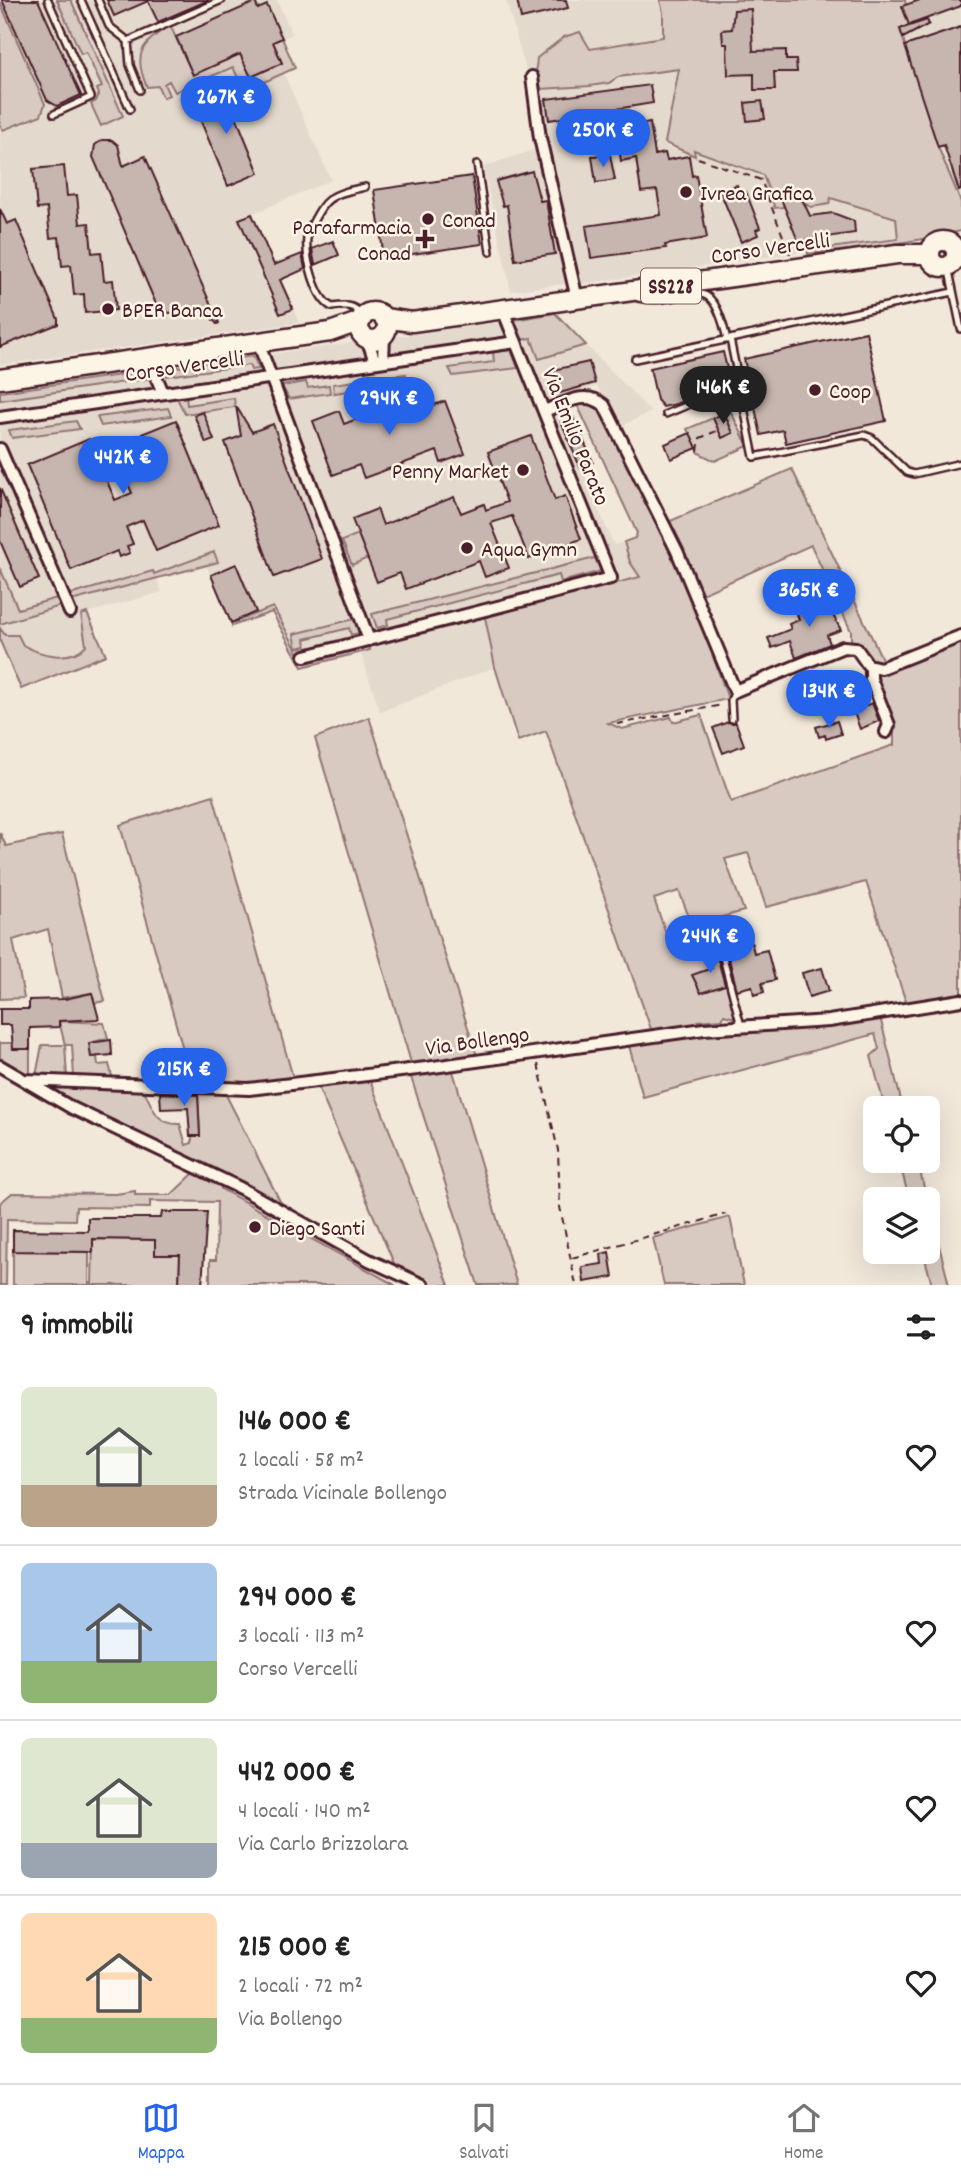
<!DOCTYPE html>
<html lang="it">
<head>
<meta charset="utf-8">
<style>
  :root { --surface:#fff; --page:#f2f2f2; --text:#222; --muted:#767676; --line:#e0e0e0; --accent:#2563eb }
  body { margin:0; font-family:Dekko,sans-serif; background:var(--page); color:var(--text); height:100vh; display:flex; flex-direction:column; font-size:26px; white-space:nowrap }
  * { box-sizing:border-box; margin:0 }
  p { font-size:23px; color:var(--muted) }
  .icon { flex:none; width:38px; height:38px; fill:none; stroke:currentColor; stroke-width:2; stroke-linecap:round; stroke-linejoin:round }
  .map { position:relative; height:1285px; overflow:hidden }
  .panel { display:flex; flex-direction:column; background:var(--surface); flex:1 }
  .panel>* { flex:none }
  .buttons { position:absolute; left:863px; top:1096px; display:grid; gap:14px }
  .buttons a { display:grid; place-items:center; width:77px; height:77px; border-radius:10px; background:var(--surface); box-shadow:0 7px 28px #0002; font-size:35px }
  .price { position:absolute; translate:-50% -60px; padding:0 16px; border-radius:24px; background:var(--accent); color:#fff; font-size:23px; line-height:46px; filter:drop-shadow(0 2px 4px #0008) }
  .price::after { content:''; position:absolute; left:50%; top:42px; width:21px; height:16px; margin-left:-10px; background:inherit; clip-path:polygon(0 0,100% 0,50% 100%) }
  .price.active { background:#222; color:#fff }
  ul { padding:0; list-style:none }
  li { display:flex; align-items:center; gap:21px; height:175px; padding:0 21px }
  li+li { border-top:2px solid var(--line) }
  li span { display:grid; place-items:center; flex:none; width:196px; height:140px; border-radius:10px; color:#555 }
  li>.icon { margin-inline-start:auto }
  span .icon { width:84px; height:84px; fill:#fffc; stroke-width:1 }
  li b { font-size:30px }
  h2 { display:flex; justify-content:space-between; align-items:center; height:84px; padding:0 21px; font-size:30px }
  .menu { display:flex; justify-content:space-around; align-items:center; height:98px; border-top:2px solid var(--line); background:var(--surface); font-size:19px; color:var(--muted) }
  .menu a { display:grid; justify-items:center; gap:4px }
  .menu .active { color:var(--accent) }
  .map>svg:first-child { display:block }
  .built { fill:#e4d9cd }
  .green { fill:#d8cac0; stroke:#917476; stroke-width:2 }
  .building { fill:#c7b6af; stroke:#4a1f2b; stroke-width:2 }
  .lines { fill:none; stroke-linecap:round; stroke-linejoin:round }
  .service-casing { stroke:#4a1f2b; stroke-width:10 }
  .minor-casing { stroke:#4a1f2b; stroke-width:16 }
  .primary-casing { stroke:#4a1f2b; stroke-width:23 }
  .path { stroke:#4a1f2b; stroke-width:2; stroke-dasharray:7 5; stroke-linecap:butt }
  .service { stroke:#fcf5e5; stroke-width:5 }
  .minor { stroke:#fcf5e5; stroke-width:10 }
  .primary { stroke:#fcf5e5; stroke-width:18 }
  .poi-dot { fill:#4a1f2b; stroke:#fcf5e5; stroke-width:2.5 }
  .labels { text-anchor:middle; stroke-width:5; stroke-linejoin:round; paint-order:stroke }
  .shield { fill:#fcf5e5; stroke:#7f5f63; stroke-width:2 }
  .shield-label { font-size:21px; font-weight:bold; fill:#4a1f2b }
  .poi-label { font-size:23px; fill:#4a1f2b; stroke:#fcf5e5; text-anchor:start }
  .street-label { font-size:23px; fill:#4a1f2b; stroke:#fcf5e5 }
</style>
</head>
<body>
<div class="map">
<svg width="961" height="1285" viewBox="0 0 961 1285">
  <rect width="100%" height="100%" fill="#f1e8da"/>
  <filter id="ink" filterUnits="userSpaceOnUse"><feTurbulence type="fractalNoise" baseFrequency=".0143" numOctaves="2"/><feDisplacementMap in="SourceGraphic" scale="14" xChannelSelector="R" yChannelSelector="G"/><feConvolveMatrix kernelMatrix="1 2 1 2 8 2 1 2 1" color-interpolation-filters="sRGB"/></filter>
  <g filter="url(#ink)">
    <path class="built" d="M0 0H277L292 34 282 39 295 68 284 74 331 180 252 214 299 323 0 365Z
      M506 0H660L663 12V37L590 49 576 32 564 37 541 54 536 68 541 88 590 86 609 83 618 77 679 69 665 143 670 149 688 151 695 155 693 150 763 177 896 217 936 238 828 255 807 251 582 284 577 282 511 291 483 167 536 149 528 77Z
      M905 0H961V206L906 52 900 29 909 24Z
      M514 320 521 339 531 338 539 359 586 345 651 412 619 427 597 386 552 401 614 545 624 542 630 562 640 577 485 617 495 667 380 712 361 653 370 650 303 661 273 607 232 623 207 567 157 579 162 592 88 613 106 655 21 689 0 641V624L21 617 0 568V392Z"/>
    <path class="green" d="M57 0H71L123 116 101 126 91 104 96 101 99 94 97 89 102 87 86 52 81 54Z
      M660 0H905L909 25 900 29 938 147 961 202V231C909 243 861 250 808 254L807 251 898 239 896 218 831 198 829 204 811 207 788 195 780 196 784 207 775 208 763 175 694 150 695 156 665 143 679 69 618 77 609 83 590 86 541 89 536 68 537 58 564 37 580 32 590 49 663 37V12Z
      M0 2 45 104 41 115 3 130 0 124Z
      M170 25 193 75 240 54 251 77 282 63 273 42 282 38 295 68 244 91 233 67 175 92 169 81 164 84 169 95 163 98 158 86 147 87C132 53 142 44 170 25Z
      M555 313 586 345 539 359 531 338 521 340 514 320Z
      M511 350 518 368 453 376 449 368 494 362 493 352Z
      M253 356 259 369 251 370 249 365 167 376 164 369Z
      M142 372 146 379 0 400V392Z
      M406 374 407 383 334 393 333 384Z
      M306 382 308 388 329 385 330 393 289 399 282 386Z
      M186 396 187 405 234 398 235 407 185 414 177 398Z
      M587 400 604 410 661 522 696 607 728 699 608 723 622 729 671 717 673 722 701 715 731 802 894 745V730L874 677 876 672 961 639V996L907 1005 866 882 766 907 748 853 725 859 744 911 692 925 679 891 654 899 671 948 687 944 692 958 717 950 735 1018 724 1015 722 1019 698 1021 699 1025 652 1032 546 731 518 741 495 667 485 617 640 577 630 562 624 542 635 538 637 533 576 402Z
      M168 408 171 416 101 426 97 417Z
      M731 412 748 446 715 461 699 453 687 429 713 418 722 437 733 433 724 413Z
      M76 421 80 429 12 438 9 430Z
      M792 469 884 663H873L862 648 851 640V631L811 545 698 596 668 522Z
      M358 534 368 558 352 565 342 541Z
      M214 552 218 562 71 601 69 595 153 571 154 574Z
      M599 557 605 570 561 582 559 575 387 619 388 625 377 628 372 614Z
      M0 568 18 609 57 598 60 606 0 624Z
      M273 607 303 661 369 645 370 650 302 667 272 612 232 626V623Z
      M87 613 106 655 21 689 0 641V628L5 635H18L23 645C40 655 71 663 86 645L81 615Z
      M354 619 359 633 351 635 349 628 305 639 306 646 297 648 294 634Z
      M369 717 477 1056 412 1066 315 738Z
      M213 795 294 1081 193 1085 120 825Z
      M0 833 6 846 62 834 105 1001 94 1003 91 993 62 998 48 929 13 940 24 998 0 999Z
      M880 1017 903 1108H885L871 1056 879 1049 875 1034 643 1097 628 1042Z
      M59 1021 104 1023 108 1038 90 1043 91 1057H97L98 1065 109 1064 113 1080 74 1077 72 1045H65L67 1077 36 1076 42 1045H65Z
      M0 1043H13L30 1049V1075L0 1060Z
      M452 1068 517 1285H478L410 1074Z
      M370 1080 449 1285H431L396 1268 318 1087Z
      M42 1084 144 1090C153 1109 157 1125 180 1124L186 1145 192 1143V1136H200L198 1092 225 1093 284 1209 64 1101Z
      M899 1160H917L927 1199H909Z
      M194 1173 221 1184V1189L395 1285H210V1260H216L217 1202 150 1201V1208L76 1207 75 1220 7 1219 6 1285H0V1203L12 1193 116 1194 135 1191V1195H171Z
      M928 1202 949 1285H932L923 1251H928Z
      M730 1217 744 1285H664L653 1238Z
      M93 1239 155 1240V1255H180L179 1285H92Z
      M13 1251 89 1252V1285H13Z"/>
    <path class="building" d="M2 0H38L81 95 57 106 47 100Z
      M107 0H209L158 22 148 1 114 16Z
      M517 0H566L568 8 521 19Z
      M920 0H961V6L909 25 902 6Z
      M255 2 258 9 267 5 282 38 273 42 282 63 251 77 240 54 193 75 176 37Z
      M751 9 753 51 786 50V60H796L797 72H774L775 90H754V74L728 75 727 44H723L722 30 732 29 734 10Z
      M927 20 929 24 903 38 900 29Z
      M961 27V190L959 191 944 145 938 147 905 46Z
      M650 85 653 103 549 120 546 99Z
      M224 87 259 173 228 186 192 100Z
      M762 101 765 119 747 121 745 103Z
      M650 123 655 155 665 153 667 160 689 156 692 176 696 175 707 238 665 245 666 248 591 258 586 226 661 215 657 190 641 192 636 158 621 161 616 129Z
      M102 140H112L118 145 123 166 145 156 219 323 217 324 203 309 169 313 156 304 93 157 95 145Z
      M610 155 615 180 596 183 592 156Z
      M64 166 67 196 77 195 80 224 89 223 92 253 101 252 104 281 113 280 116 310 85 313 84 294 74 295 71 265 62 266 59 237 50 238 47 208 37 209 33 169Z
      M532 171 540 201 546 200 555 254 515 260 507 205 503 206 496 181Z
      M472 176 482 244 384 258 374 190Z
      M737 185 740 194 746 192 760 228 756 230 758 235 741 242 720 191Z
      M788 195 803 201 810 216 833 213 854 221 855 233 798 241 780 196Z
      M0 209 7 224 16 220 58 319V324L0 347Z
      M252 214 274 265 302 254 305 269 280 280 293 309 280 314 239 219Z
      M333 241 339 255 315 265 312 249Z
      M866 332 886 421 786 443 783 430 761 435 744 359Z
      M723 352 731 385 689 394 690 398 676 404 663 407 657 400 650 368Z
      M589 362 595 383 560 393 553 370Z
      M417 396 422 409 445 401 465 454 441 463 437 451 364 478 359 465 333 475 313 421 339 411 344 424Z
      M236 406 252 432 273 424 322 559 274 577 225 442 241 436Z
      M203 412 214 440 206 443 194 415Z
      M724 413 733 433 722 438 713 418Z
      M573 417 593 462 580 467 561 422Z
      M176 420 219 525 156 551 143 520 126 527 133 544 127 546 130 553 119 557 117 551 71 570 27 465 89 439 115 500 132 493 112 446Z
      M690 433 697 448 671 459 665 444Z
      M531 436 555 500 565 496 581 539 529 559 512 516 491 523 509 568 485 577 479 561 406 589 400 573 377 582 352 519 377 509 383 525 454 497 461 513 484 504 486 510 507 502 488 452Z
      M0 488 39 579 20 587 0 541Z
      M236 564 256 612 231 623 211 575Z
      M823 597 841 630 827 635 830 644 796 658 790 641 772 648 768 638 791 629 789 624 799 620 795 608Z
      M872 703 879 721 860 729 853 710Z
      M837 721 841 734 826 739 825 735 819 737 816 727Z
      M728 722 736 723 744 745 723 753 713 728Z
      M707 922 712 939 673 948 668 932Z
      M749 933 754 953 767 950 775 980 762 983 764 992 754 995 752 986 737 990 724 940Z
      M715 949 725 985 701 993 692 975 712 968 707 951Z
      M822 968 829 991 809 997 802 973Z
      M92 993 99 1019 59 1021V1027L30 1028V1049H13L11 1025H0V1009H29V1000L65 999Z
      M111 1040 112 1055 91 1057 89 1043Z
      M160 1093 198 1095 200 1136H190L188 1108 161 1109Z
      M162 1212H207L202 1285H179L180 1255H155V1240L93 1239V1252L13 1251V1230L88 1231V1218H161Z
      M609 1252 613 1277 584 1282 582 1267 602 1264 601 1254Z"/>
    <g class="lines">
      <g class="service-casing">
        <path id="service" d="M48 0 91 97 54 114
          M81 0 130 109
          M98 0 109 26 128 41 222 0
          M128 41 130 65 140 90
          M477 164 490 252
          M948 266 961 329
          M638 298C689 308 710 262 727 340
          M363 316C353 304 346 305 332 307 315 299 305 256 307 238 308 229 319 210 325 203 334 193 352 190 365 187
          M730 339 754 457 864 435 872 438 907 472 914 474 961 463
          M635 359 953 292
          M666 414 712 395 740 388
          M732 719 731 700 735 691
          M694 950 719 942 741 1026"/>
      </g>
      <g class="minor-casing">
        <path id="minor" d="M532 77 540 138 577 299
          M367 338 375 362
          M258 342 369 640
          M148 357 163 393
          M383 361 384 335
          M544 411C564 404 585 389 604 405L677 551 735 691 843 647 856 648 868 665 881 668 961 636
          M0 417 516 342
          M0 449 70 612
          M305 656 611 578 503 310
          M871 667V679L889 725 886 732
          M0 1066 72 1108 240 1188 369 1260 423 1285
          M25 1080 249 1089 426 1068 704 1029 829 1021 961 1000"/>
      </g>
      <g class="primary-casing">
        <path id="primary" d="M930 254a13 13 0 1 1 26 0a13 13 0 1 1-26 0Z
          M359 326a14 14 0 1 1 28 0a14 14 0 1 1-28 0Z
          M384 318 412 322 897 254H930
          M0 379 330 332 361 321"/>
      </g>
      <path class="path" d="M698 158 761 180 790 254
        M698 451 700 438 719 430
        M617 724 723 705
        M538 1064 558 1150 560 1207 576 1285
        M572 1258 726 1214"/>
      <use href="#service" class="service"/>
      <use href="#minor" class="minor"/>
      <use href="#primary" class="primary"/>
    </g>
  </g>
  <g class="poi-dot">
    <circle cx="686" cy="192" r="7"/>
    <circle cx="428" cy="219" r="7"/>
    <path d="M421.5 228.5h7v7h7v7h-7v7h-7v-7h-7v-7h7z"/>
    <circle cx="108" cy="309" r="7"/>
    <circle cx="815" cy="390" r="7"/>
    <circle cx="523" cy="470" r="7"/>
    <circle cx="467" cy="548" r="7"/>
    <circle cx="255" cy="1227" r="7"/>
  </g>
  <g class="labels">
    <rect class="shield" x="641" y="268.5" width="60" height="35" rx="5"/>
    <g class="shield-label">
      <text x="671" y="293">SS228</text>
    </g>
    <g class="poi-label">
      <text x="700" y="200">Ivrea Grafica</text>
      <text x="442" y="227">Conad</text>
      <text x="411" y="234" text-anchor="end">Parafarmacia<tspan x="411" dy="26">Conad</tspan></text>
      <text x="122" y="317">BPER Banca</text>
      <text x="829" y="398">Coop</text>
      <text x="509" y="478" text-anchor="end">Penny Market</text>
      <text x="481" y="556">Aqua Gymn</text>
      <text x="269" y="1235">Diego Santi</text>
    </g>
    <g class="street-label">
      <text transform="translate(770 247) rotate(-8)" y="8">Corso Vercelli</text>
      <text transform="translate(184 365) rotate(-8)" y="8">Corso Vercelli</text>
      <text transform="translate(577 436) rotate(68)" y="8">Via Emilio Parato</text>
      <text transform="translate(477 1040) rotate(-8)" y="8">Via Bollengo</text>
    </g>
  </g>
</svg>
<div class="buttons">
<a><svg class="icon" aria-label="locate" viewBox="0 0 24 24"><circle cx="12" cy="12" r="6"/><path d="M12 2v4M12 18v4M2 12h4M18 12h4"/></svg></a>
<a><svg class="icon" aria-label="layers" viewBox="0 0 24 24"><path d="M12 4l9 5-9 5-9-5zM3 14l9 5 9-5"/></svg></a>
</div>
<b class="price" style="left:226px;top:136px">267K €</b>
<b class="price" style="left:603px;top:169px">250K €</b>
<b class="price active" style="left:723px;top:426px">146K €</b>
<b class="price" style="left:389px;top:437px">294K €</b>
<b class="price" style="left:123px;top:496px">442K €</b>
<b class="price" style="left:809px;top:629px">365K €</b>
<b class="price" style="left:829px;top:730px">134K €</b>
<b class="price" style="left:710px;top:975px">244K €</b>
<b class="price" style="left:184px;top:1108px">215K €</b>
</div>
<section class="panel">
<h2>9 immobili<svg class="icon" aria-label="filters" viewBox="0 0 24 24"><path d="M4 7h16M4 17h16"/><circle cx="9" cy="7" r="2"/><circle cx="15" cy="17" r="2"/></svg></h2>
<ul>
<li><span style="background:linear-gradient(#dfe7d0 70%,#b9a48a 0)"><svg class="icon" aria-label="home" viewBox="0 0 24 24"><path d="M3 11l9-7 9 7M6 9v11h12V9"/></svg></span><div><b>146 000 €</b><p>2 locali · 58 m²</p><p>Strada Vicinale Bollengo</p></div><svg class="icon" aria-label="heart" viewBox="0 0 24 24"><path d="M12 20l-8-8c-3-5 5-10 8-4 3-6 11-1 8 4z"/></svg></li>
<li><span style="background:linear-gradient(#a9c7e8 70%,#8fb573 0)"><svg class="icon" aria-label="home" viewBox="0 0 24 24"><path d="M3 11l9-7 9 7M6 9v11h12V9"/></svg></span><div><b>294 000 €</b><p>3 locali · 113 m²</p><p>Corso Vercelli</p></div><svg class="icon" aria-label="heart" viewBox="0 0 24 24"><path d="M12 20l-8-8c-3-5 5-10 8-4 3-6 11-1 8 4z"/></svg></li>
<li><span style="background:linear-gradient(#dfe7d0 75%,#9aa5b1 0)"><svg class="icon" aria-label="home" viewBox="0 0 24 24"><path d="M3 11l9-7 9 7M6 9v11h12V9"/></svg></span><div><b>442 000 €</b><p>4 locali · 140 m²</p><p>Via Carlo Brizzolara</p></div><svg class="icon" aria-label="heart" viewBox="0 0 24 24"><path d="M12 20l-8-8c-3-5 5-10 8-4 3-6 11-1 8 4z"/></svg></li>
<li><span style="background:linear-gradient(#ffd9b3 75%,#8fb573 0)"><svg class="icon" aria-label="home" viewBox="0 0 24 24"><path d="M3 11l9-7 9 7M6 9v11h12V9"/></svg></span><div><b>215 000 €</b><p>2 locali · 72 m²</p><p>Via Bollengo</p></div><svg class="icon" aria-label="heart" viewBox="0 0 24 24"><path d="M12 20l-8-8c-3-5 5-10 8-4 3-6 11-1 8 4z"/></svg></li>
</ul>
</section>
<nav class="menu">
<a class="active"><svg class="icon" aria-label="map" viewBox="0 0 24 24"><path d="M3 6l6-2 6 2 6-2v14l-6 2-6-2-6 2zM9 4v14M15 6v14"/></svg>Mappa</a>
<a><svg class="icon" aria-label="saved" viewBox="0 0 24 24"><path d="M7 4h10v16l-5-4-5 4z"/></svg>Salvati</a>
<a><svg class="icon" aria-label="home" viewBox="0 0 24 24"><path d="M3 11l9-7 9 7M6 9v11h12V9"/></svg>Home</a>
</nav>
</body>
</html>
